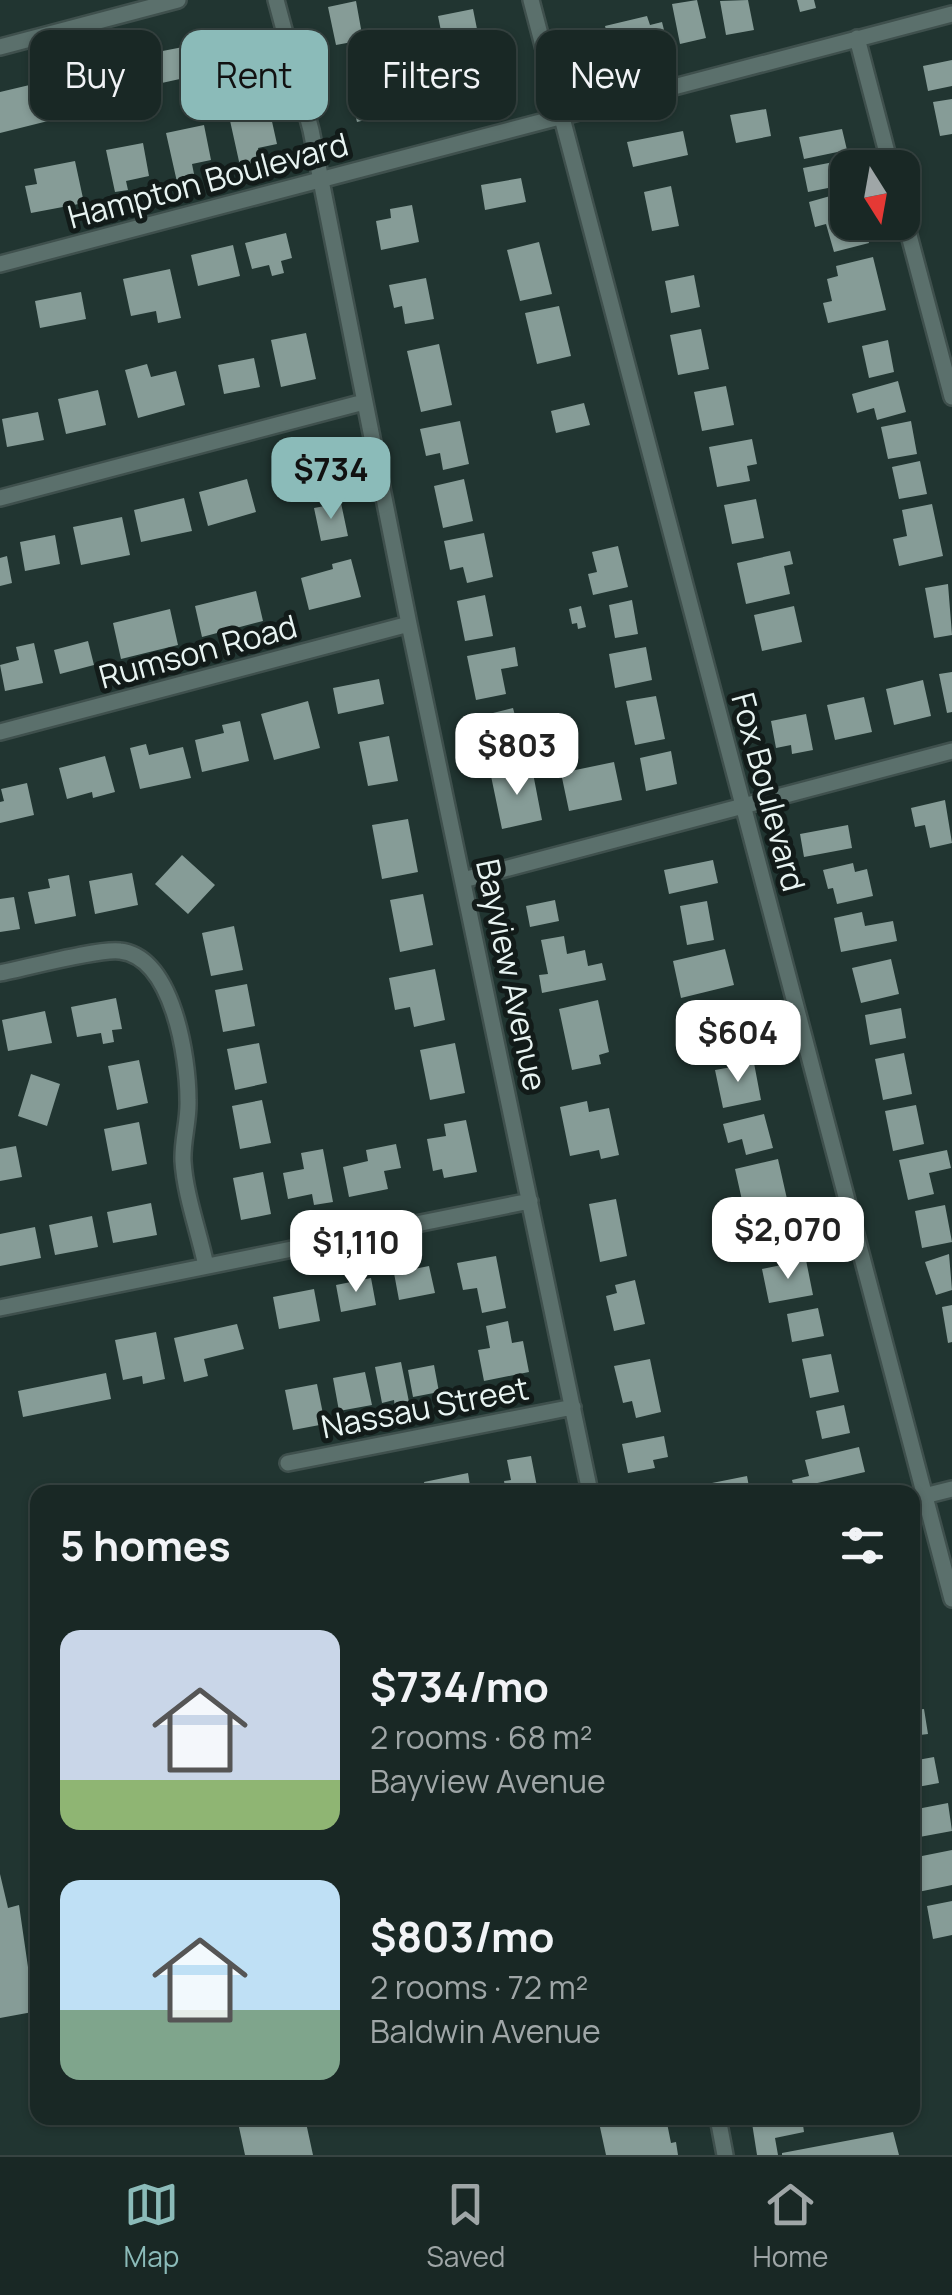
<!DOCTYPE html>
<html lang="en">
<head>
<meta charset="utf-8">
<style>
  :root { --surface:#192825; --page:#22302d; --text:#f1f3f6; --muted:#9fa6a7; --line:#374442; --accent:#8bbbb9 }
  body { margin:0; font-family:Manrope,sans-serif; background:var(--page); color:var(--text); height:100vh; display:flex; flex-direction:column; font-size:38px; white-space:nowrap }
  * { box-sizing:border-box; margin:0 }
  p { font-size:32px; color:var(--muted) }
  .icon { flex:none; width:55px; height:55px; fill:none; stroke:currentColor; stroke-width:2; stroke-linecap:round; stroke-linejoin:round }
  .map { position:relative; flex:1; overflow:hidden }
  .sheet { position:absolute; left:30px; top:1485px; width:890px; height:640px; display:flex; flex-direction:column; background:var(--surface); border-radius:20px; box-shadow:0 2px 8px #0004,0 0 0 2px var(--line) }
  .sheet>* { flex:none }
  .hud { position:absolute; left:30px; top:30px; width:892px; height:90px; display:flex; gap:20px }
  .needle { width:65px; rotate:169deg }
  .fabs { position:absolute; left:830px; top:150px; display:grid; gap:20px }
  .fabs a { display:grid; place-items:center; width:90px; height:90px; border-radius:20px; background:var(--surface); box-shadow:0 2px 8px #0004,0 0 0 2px var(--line); font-size:50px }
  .price { position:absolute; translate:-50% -85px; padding:0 22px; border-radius:20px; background:#fff; color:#222; font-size:32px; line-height:65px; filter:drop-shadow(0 2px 5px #0008) }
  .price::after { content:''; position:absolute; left:50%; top:60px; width:30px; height:22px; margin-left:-15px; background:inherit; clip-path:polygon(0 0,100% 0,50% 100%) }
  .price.on { background:var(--accent); color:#111 }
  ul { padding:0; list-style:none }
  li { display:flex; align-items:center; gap:30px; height:250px; padding:0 30px }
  li span { display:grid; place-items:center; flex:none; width:280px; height:200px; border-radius:20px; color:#555 }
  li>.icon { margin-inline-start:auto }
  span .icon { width:120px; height:120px; fill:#fffc; stroke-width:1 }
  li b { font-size:42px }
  h2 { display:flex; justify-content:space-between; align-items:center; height:120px; padding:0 30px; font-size:42px }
  .chip { padding:0 35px; border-radius:20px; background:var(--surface); box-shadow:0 2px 8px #0004,0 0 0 2px var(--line); font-size:35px; line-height:90px }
  .chip.on { background:var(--accent); color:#111 }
  .dock { display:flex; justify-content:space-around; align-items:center; height:140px; border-top:2px solid var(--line); background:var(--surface); font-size:28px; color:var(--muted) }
  .dock a { display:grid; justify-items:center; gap:5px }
  .dock .on { color:var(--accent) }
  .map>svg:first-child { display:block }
  .building { fill:#869c97 }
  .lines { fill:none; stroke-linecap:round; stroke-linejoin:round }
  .street-casing { stroke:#3f504d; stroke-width:20 }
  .street { stroke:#5b706c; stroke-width:15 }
  .labels { text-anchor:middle; stroke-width:10; stroke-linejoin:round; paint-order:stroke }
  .street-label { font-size:32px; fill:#e8f4f2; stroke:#121b19 }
</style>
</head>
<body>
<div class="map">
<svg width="952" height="2155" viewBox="0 0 952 2155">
  <rect width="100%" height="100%" fill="#213531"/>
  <path class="building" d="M697 0 706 38 680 44 672 4Z
    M748 0 754 30 726 35 720 1Z
    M797 0H814L816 8 800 12Z
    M356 1 363 40 336 45 328 7Z
    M473 9 477 29 442 36 438 16Z
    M647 16 650 25 662 22 668 46 614 59 605 26Z
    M244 30 250 59 210 67 204 38Z
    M473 42 480 73 489 71 494 95 457 104 448 68 441 69 437 50Z
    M183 47 189 77 148 86 142 55Z
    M952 60V86L928 91 923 66Z
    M112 68 118 95 62 106 57 79Z
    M399 77 407 110 357 122 349 89Z
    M38 83 48 121 0 133V92Z
    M952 99V134L940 136 933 102Z
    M269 108 277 144 258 148 261 162 240 166 229 116Z
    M766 109 771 136 736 143 730 115Z
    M204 125 211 160 192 164 195 179 177 182 166 133Z
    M842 129 847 150 804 159 799 137Z
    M683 131 688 155 633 167 627 142Z
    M143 143 149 176 126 181 128 190 115 192 106 150Z
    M844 160 848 184 808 192 803 168Z
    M75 161 84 203 31 213 25 186 37 184 34 169Z
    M521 178 526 202 485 210 481 185Z
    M671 186 679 226 652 231 644 192Z
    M848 191V222H863L869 243 834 252 826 224 815 227 809 202Z
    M412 205 419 242 381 250 376 221 391 218 390 209Z
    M286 233 292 258 281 261 284 273 272 276 269 265 252 269 245 243Z
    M539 242 552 294 520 301 507 250Z
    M233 245 240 276 198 286 191 255Z
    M873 257 886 310 828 323 823 303 832 301 827 279 838 276 836 266Z
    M170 269 181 318 158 323 156 311 131 316 123 279Z
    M694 275 700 307 671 313 665 281Z
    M426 278 434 319 405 324 402 306 394 308 389 285Z
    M81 292 86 319 40 328 35 301Z
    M559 306 571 356 537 364 525 313Z
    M701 329 709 369 678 375 670 335Z
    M306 333 316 379 281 387 271 340Z
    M888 340 894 372 869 378 862 346Z
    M439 344 452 405 421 412 407 351Z
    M254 358 260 387 224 394 218 365Z
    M147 364 151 377 176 371 185 405 138 418 125 370Z
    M898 381 906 412 877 420 874 408 857 413 852 394Z
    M726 386 734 425 702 431 694 392Z
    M98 390 106 425 66 434 58 399Z
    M584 403 590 425 556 433 551 411Z
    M38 412 44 440 7 447 2 419Z
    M460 421 469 464 443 470 440 453 426 456 420 429Z
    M911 421 917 454 888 459 881 427Z
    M752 439 757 464 747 466 750 481 717 487 709 447Z
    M334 448 340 477 311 482 305 454Z
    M920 461 927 494 899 499 892 467Z
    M247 479 256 512 208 526 199 492Z
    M464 479 473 521 443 528 434 486Z
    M184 498 192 531 141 542 134 510Z
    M756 499 764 538 732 544 724 505Z
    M341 503 348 536 321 541 314 508Z
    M932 504 943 556 899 566 893 539 907 536 902 510Z
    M122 517 130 555 81 565 73 527Z
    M484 533 493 577 467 583 463 567 450 570 444 541Z
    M55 535 60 564 25 571 20 542Z
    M618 546 628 587 593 595 588 574 597 572 592 552Z
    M790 551 793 564 784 566 790 594 746 604 737 563Z
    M7 556 12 583 0 586V558Z
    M351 559 361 597 309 610 301 578 333 569 332 564Z
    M948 584 952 635 934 638 925 588Z
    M256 591 263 621 202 637 195 606Z
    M485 595 493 636 465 641 457 601Z
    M632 600 638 634 615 638 609 605Z
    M581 606 586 627 578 629 577 623 572 624 569 609Z
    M794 606 802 642 762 651 754 615Z
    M170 609 178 645 121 659 113 623Z
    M88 641 94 665 60 674 54 650Z
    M34 643 43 683 5 691 0 665 19 660 16 647Z
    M515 647 518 666 501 669 506 694 476 700 467 656Z
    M646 647 652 680 615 688 609 654Z
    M952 672V712L947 713 939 674Z
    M379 679 384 704 338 714 333 688Z
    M923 680 931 716 894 725 886 689Z
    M656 696 665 739 635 745 626 701Z
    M864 697 872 732 835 740 827 705Z
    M308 701 320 748 274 760 261 714Z
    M513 708 518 727 537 723 543 745 497 756 493 739 483 741 477 717Z
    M806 714 813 750 792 754 791 745 776 748 771 721Z
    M240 721 249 761 202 772 195 740 224 733 222 725Z
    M389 736 398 781 368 786 359 742Z
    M146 744 149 755 183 747 191 778 140 789 130 748Z
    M671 751 677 784 646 791 640 758Z
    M105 756 115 792 93 798 92 792 67 799 59 768Z
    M614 762 622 800 569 811 561 773Z
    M532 768 542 820 502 829 491 776Z
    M27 783 34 815 0 823V802L4 801 1 789Z
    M945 800 952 843 930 848 925 825 915 827 911 808Z
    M408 819 418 872 382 879 372 825Z
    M848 825 852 848 804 857 800 834Z
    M182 855 215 885 188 914 155 884Z
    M713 860 718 883 669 894 664 870Z
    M853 863 855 872 867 869 873 896 837 904 833 888 828 889 823 870Z
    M132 873 138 905 95 914 89 881Z
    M69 875 76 916 35 924 28 892 50 888 48 879Z
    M423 894 433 945 400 952 390 900Z
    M14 897 20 929 0 932V899Z
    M555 900 559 921 530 927 526 906Z
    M707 901 714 940 687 945 680 906Z
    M862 912 865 926 893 921 897 941 841 952 834 918Z
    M234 926 243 970 211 976 202 933Z
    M564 936 567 954 585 950 588 966 602 963 606 980 542 993 539 975 548 974 541 940Z
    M725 949 734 985 681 998 673 961Z
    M891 959 899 994 861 1003 852 968Z
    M435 969 445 1020 414 1027 410 1007 395 1010 389 978Z
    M247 984 255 1026 223 1032 215 990Z
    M116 998 122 1029 112 1030 114 1042 103 1044 101 1033 77 1037 71 1007Z
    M598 1000 609 1052 599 1055 601 1064 572 1070 559 1009Z
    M738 1001 746 1041 717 1047 709 1007Z
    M901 1008 906 1038 870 1045 865 1015Z
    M45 1011 52 1043 8 1051 2 1020Z
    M259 1043 267 1083 235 1090 227 1049Z
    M455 1043 465 1093 430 1100 420 1050Z
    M904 1053 912 1094 883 1100 875 1059Z
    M139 1060 148 1103 117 1110 108 1066Z
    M754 1063 761 1100 723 1108 715 1070Z
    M31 1074 60 1084 47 1126 18 1116Z
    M262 1100 271 1143 240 1149 232 1106Z
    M587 1101 589 1112 609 1108 619 1155 601 1159 599 1150 570 1156 560 1107Z
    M916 1105 924 1144 893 1151 885 1111Z
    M764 1114 773 1148 746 1155 742 1139 728 1143 723 1124Z
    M466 1120 477 1172 444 1178 442 1169 433 1171 427 1139 446 1136 444 1124Z
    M139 1122 147 1164 112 1171 104 1129Z
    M396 1144 401 1168 384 1171 388 1189 349 1197 343 1167 368 1161 366 1150Z
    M16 1146 22 1177 0 1181V1149Z
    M323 1149 333 1202 314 1205 312 1194 288 1199 283 1173 304 1169 301 1153Z
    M947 1150 951 1168 929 1173 934 1194 908 1200 899 1160Z
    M778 1159 787 1199 744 1209 735 1169Z
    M263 1172 271 1214 241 1220 233 1178Z
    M616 1199 627 1256 600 1262 589 1204Z
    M151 1203 157 1235 113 1243 107 1212Z
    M945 1205 952 1242 922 1248 915 1211Z
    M793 1212 798 1240 772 1245 767 1217Z
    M92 1216 98 1247 55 1255 49 1225Z
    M35 1227 41 1258 0 1266V1234Z
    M949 1254 952 1290 936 1295 925 1262Z
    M496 1256 506 1308 482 1313 477 1288 463 1290 457 1263Z
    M806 1260 813 1295 769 1303 762 1269Z
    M429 1266 435 1293 399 1300 394 1273Z
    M371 1278 376 1305 341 1312 336 1285Z
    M635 1280 645 1324 614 1331 606 1296 617 1293 615 1285Z
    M314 1289 320 1321 279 1329 273 1297Z
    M952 1305V1342L948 1343 942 1307Z
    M818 1308 824 1336 792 1342 787 1314Z
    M508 1321 512 1343 523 1341 529 1372 484 1381 478 1350 490 1348 486 1326Z
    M237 1324 244 1349 204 1359 208 1376 184 1382 174 1338Z
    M156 1332 165 1379 143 1384 142 1376 123 1380 115 1340Z
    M831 1354 839 1392 810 1398 802 1359Z
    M650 1359 661 1412 636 1418 632 1401 623 1403 614 1366Z
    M401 1362 410 1407 395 1409 394 1400 382 1403 375 1367Z
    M434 1365 439 1392 413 1397 408 1370Z
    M365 1372 372 1405 339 1411 333 1378Z
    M106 1373 111 1399 23 1417 18 1391Z
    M317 1384 325 1424 293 1430 285 1390Z
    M844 1405 850 1433 822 1439 816 1411Z
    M664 1436 668 1457 653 1460 655 1468 628 1473 622 1444Z
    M859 1447 865 1472 813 1484 816 1492H795L792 1480 809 1476 805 1460Z
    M531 1456 538 1492H506L504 1481 511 1480 507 1460Z
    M468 1473 471 1492H426L424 1482Z
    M747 1476 750 1492H703L702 1485Z
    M667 1483 669 1492H636V1489Z
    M924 1709 928 1734 912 1736V1710Z
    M934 1757 939 1783 912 1788V1761Z
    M948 1803 952 1831 914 1838 912 1810Z
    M952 1850V1885L918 1892 912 1858Z
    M0 1874 8 1908 19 1905 29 1974 38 1972V2011L0 2018Z
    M952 1901V1935L933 1939 927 1906Z
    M237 2118H305L313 2155H245Z
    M598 2118H666L671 2143 676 2142 678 2155H606Z
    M772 2118H802L804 2132 775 2138 778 2155H757L752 2123Z
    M893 2132 899 2155H782V2153Z"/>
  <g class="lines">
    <g class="street-casing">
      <path id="street" d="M276 0 311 130 409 624 590 1492
        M531 0 952 1599
        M857 38 891 168
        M0 47 178 0
        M902 209 952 397
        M0 264 952 14
        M0 498 364 402
        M0 732 409 624
        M463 880 952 751
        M0 973C26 968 99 948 120 951 173 957 188 1057 188 1100 189 1120 182 1141 183 1161 185 1195 199 1232 206 1266
        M0 1308 530 1201
        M288 1463 573 1407
        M912 1499 952 1489
        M718 2118 725 2155"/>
    </g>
    <use href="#street" class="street"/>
  </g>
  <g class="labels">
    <g class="street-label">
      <text transform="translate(208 181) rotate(-15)" y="11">Hampton Boulevard</text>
      <text transform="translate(198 652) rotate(-15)" y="11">Rumson Road</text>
      <text transform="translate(768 792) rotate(75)" y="11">Fox Boulevard</text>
      <text transform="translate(511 975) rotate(78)" y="11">Bayview Avenue</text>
      <text transform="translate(425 1408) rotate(-11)" y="11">Nassau Street</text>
    </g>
  </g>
</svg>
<div class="fabs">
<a><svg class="needle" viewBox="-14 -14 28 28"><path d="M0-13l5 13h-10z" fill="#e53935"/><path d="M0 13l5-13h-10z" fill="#9fa6a7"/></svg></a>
</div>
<b class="price on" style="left:331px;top:522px">$734</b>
<b class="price" style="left:517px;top:798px">$803</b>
<b class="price" style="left:738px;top:1085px">$604</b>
<b class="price" style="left:788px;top:1282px">$2,070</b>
<b class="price" style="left:356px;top:1295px">$1,110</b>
<div class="hud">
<a class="chip">Buy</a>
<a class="chip on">Rent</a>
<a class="chip">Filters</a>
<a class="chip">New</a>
</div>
<section class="sheet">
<h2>5 homes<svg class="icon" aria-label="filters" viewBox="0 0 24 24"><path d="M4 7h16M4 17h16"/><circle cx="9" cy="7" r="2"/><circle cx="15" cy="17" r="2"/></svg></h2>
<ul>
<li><span style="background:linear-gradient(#c9d6e8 75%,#8fb573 0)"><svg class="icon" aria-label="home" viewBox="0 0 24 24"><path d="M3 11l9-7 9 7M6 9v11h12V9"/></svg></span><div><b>$734/mo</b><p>2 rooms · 68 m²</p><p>Bayview Avenue</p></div></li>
<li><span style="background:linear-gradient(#bfe0f5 65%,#7fa58c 0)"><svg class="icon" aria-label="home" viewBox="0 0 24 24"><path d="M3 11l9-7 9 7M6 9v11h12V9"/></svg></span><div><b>$803/mo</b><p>2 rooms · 72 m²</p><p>Baldwin Avenue</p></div></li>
</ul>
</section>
</div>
<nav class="dock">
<a class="on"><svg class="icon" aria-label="map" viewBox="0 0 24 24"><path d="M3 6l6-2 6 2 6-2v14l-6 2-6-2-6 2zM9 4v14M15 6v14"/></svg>Map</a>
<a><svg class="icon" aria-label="saved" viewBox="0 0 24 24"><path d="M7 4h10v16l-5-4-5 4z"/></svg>Saved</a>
<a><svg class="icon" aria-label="home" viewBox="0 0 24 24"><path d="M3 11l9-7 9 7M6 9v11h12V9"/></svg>Home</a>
</nav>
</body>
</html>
